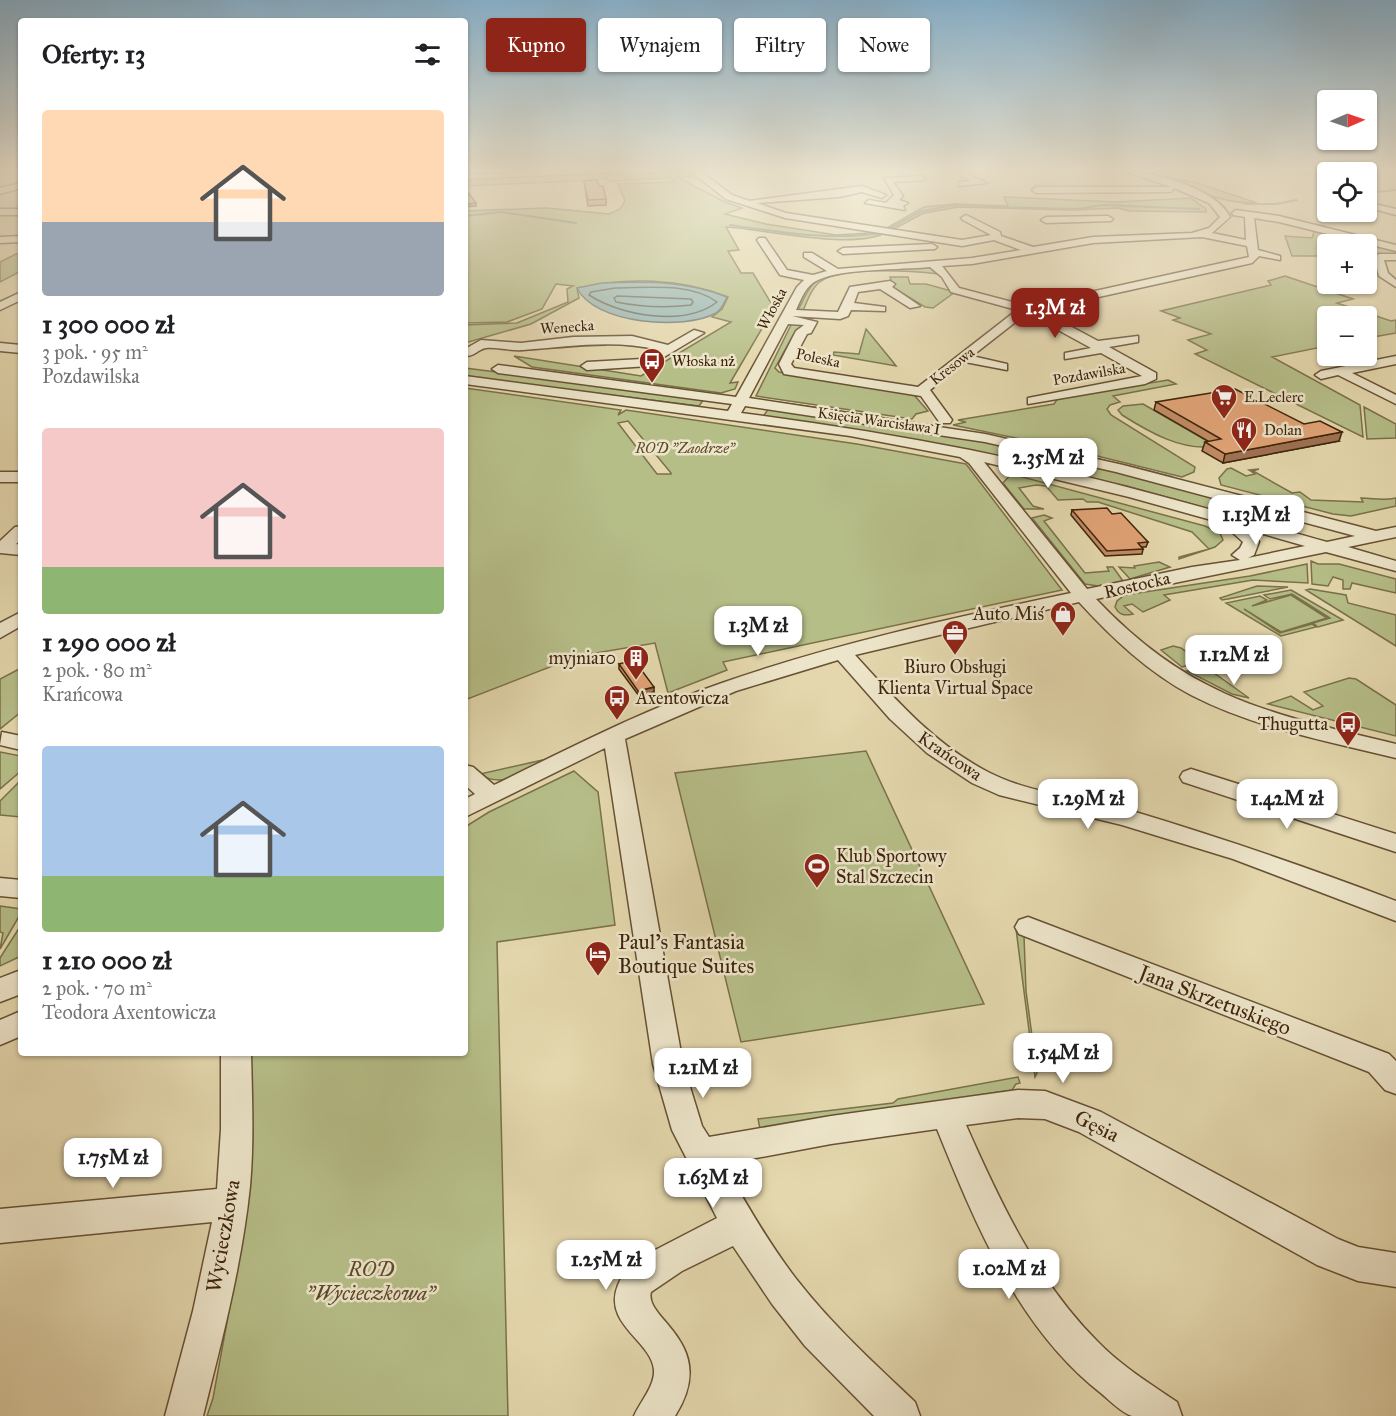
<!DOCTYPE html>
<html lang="pl">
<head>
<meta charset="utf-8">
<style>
  :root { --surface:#fff; --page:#f6f6f6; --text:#202124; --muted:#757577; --accent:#8f2418 }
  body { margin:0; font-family:"IM FELL Great Primer",serif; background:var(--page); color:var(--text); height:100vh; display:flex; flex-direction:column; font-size:22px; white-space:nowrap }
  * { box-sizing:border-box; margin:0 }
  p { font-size:20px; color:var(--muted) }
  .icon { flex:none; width:33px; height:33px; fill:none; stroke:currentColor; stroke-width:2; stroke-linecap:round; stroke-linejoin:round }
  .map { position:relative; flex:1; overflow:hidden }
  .side { position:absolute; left:18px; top:18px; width:450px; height:1038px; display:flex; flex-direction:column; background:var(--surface); border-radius:6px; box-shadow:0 2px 4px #0004 }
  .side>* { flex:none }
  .banner { position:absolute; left:486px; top:18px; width:570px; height:54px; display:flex; gap:12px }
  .needle { width:39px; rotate:88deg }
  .buttons { position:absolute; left:1317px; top:90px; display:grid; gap:12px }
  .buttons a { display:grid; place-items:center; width:60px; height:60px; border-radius:6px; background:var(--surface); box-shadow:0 2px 4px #0004; font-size:30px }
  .price { position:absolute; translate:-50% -51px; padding:0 14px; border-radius:12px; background:#fff; color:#222; font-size:20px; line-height:39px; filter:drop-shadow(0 2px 3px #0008) }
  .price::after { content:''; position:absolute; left:50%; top:36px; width:18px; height:14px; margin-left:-9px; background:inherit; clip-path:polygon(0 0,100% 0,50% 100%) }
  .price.current { background:var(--accent); color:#fff }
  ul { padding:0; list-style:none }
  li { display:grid; align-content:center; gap:12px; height:318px; padding:0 24px }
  li span { display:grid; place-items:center; height:186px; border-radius:6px; color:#555 }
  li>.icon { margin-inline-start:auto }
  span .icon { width:108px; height:108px; fill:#fffc; stroke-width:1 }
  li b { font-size:26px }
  h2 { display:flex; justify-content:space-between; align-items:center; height:72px; padding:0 24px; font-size:26px }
  .chip { padding:0 21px; border-radius:6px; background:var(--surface); box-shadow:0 2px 4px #0004; font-size:21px; line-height:54px }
  .chip.current { background:var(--accent); color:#fff }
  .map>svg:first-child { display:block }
  .green { fill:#b6be88; stroke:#7a714a; stroke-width:1.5; fill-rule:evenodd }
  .water { fill:#99b7b4; stroke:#757c70; stroke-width:1.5 }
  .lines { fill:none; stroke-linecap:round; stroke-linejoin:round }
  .shore { stroke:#6c6e60; stroke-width:1.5 }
  .stream { stroke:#757c70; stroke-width:2 }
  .minor-casing { stroke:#685134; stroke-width:3 }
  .minor { fill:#ede5ca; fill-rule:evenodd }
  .wall { fill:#c28c65; stroke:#3f240b; stroke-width:1.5 }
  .shaded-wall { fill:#9e7253; stroke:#3f240b; stroke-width:1.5 }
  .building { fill:#e1a376; stroke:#3f240b; stroke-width:1.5 }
  .labels { text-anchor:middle; stroke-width:5; stroke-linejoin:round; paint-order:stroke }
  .far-street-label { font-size:15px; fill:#3f240b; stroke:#ede5ca }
  .far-poi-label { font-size:15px; fill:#3f240b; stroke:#ede5ca; text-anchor:start }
  .far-park-label { font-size:15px; font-style:italic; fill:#5d4a2a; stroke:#ede5ca }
  .street-label { font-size:18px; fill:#3f240b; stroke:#ede5ca }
  .poi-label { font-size:18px; fill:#3f240b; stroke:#ede5ca; text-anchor:end }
  .near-poi-label { font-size:21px; fill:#3f240b; stroke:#ede5ca; text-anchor:start }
  .near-street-label { font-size:21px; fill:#3f240b; stroke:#ede5ca }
  .near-park-label { font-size:21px; font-style:italic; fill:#5d4a2a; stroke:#ede5ca }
</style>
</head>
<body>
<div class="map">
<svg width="1396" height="1416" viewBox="0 0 1396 1416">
  <rect width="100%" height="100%" fill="#e4d7ad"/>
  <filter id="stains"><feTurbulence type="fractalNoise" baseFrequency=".00333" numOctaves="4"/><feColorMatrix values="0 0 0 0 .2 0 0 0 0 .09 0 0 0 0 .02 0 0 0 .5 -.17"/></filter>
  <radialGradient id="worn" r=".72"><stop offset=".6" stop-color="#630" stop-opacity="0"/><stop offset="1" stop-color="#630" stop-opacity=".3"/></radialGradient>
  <path class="green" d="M1138 171 1197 183 1257 203C1220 205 1175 181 1138 171Z
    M689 172 693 176 677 177 723 201 742 208 725 214 766 224 836 235 887 232C853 251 766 229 726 227L739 250 728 251 741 273H753L774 308 730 383 738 382 735 389 721 393 532 367 514 356 641 376 731 322 712 317 722 309 728 297C681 278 626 277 577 288L579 298 531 324 465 343V325L517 323 568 302 567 289 573 286 556 284 542 309 507 322 465 323V211L546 208 609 214 620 209 625 201 618 184 675 182 671 178 612 181 606 179V174Z
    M586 174 592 175 594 180 465 186V178Z
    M1004 197 1116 202 1191 198 1206 209V212L1130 211 1118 208 1073 210 959 207 924 213 892 230 885 229 924 207 955 204 1008 206Z
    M1315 229 1396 249V255L1367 256 1366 244H1328L1327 256H1292L1285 236 1312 238Z
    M16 254H21V271L0 282V262Z
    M927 267 933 268 939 274C913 271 844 266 821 281 811 288 807 302 802 313L797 312C802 303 807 290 814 283 834 266 900 269 927 267Z
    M1285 276 1353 299 1337 303 1391 321 1396 320V333L1367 338 1366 316H1328L1327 346 1272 357 1360 405 1363 437 1195 354 1207 350 1188 340 1211 334 1173 320 1180 318 1161 311 1271 285 1268 281Z
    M890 277H908L910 284H926L955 292 933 308 925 307 894 288Z
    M792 323 802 326 796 330 775 368 779 372 914 395 928 411 916 414 912 419 756 396Z
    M866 329 893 362 896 366 833 355 834 352 859 354Z
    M465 368 704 399 699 406 465 377Z
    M1168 380 1176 384 1113 396 1120 402 1110 405 1107 409 1111 415 1195 467 1194 472 1182 477 1069 449 953 425 966 422 958 420 1054 404 1058 398Z
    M465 388 621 410 618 415 626 410 857 444 966 464 1062 590 723 662 727 670 668 693 655 643 578 656 465 700ZM628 421 671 473V474H657L618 423Z
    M777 402C911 420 1042 443 1173 477L959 431 773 403Z
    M1143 404 1216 446C1183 452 1149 432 1122 415L1118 410 1123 406Z
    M1364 407 1396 424V438L1367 439Z
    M769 408 997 444 1108 469 1292 518 1271 526 1127 486 1068 473 762 418Z
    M1231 468 1246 476 1255 474 1249 470 1259 469 1253 471 1292 493 1300 492 1311 500 1363 502 1361 498C1374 498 1382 501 1396 498V506L1351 516 1333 514 1221 485 1219 478 1227 469Z
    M1011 474 1205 526 1220 533 1223 540 1215 547 1179 559V557L1209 549 1192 532 1098 502H1087L1083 499 1058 500 1046 486 1036 485 1019 488 1033 506 1044 509H1024L1003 483Z
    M1044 515 1052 518 1044 521 1085 573 1109 571 1107 567H1113L1123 581 1098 586 1085 584 1032 518Z
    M1311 561 1318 564H1339L1396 579V593L1352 583 1350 589H1343V580L1333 577 1328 586 1312 584Z
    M1159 562 1170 567 1130 579 1119 567 1135 568 1134 566Z
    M1307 564 1308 583 1253 580 1164 595 1170 600 1143 612 1132 604 1124 606 1133 614C1124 616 1119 615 1115 607L1117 601 1125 595 1250 576Z
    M1257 586 1288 587 1228 599 1222 600 1220 598Z
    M1310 589 1346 595 1348 603 1396 615V646L1306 590Z
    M1291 590 1343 620 1318 627 1313 623 1330 618 1292 594 1270 599 1264 595Z
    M1291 595 1327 618 1281 632 1244 609 1280 633 1312 624 1316 627 1281 636 1226 603 1260 596 1267 600 1252 606Z
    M1173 646 1181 648 1200 662 1182 667 1161 650Z
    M1200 667 1207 668 1249 698 1232 694 1187 671Z
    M21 668V712L0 729V679Z
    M1349 678 1356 679 1396 705V736L1268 704 1291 696 1313 710 1323 706 1304 692Z
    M866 751 984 1004 741 1042 675 773Z
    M0 752 21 756V771L0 789Z
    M556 757C534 768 504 791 480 774Z
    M574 771 598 792 615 925 497 942 508 1416H207L213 1398 243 1235 253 1139 249 1053H465V827L489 812Z
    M21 780V817L0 815V801Z
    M0 906 21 909V913L0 949 3 933 0 932Z
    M21 925V956L0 966V958Z
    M1016 929 1021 930 1024 936 1026 991 1037 1073 1035 1077Z
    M1018 1077 1020 1083 1016 1084 1012 1090 760 1129 758 1119 893 1103 898 1099Z"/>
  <path class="water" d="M602 283C645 281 687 281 727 297 724 303 722 309 716 313 684 331 594 324 577 288Z"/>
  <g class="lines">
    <path class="shore" d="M615 288C647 288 690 282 717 302 685 327 621 316 589 295L591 292Z
      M617 296 691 299 693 302 691 305C666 308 641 307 616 302L614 298Z"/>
    <path class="stream" d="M1366 193 1396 190
      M1245 204H1276L1297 200
      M465 216 501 212 576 223
      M730 225C781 232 831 241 882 233
      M889 229 922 211 949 206 1076 209 1104 205 1199 209"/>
    <g class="minor-casing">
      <path id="minor" d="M558 171H641L465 179V175Z
        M690 171H700L732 195 749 201 862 186 886 195 882 198 862 192 839 197 757 203 786 213 962 240 991 235 963 220 961 218 966 215 1000 232 1001 236 1033 247 1093 237 1192 233 1209 228 1220 217 1209 203 1174 188 1171 192 1036 193 1032 190 1036 187H1171L1124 171C1153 171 1217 189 1230 217L1212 233 1246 240 1245 217 1233 215 1232 213 1236 210 1279 216 1396 245V251L1279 222 1254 218 1258 250 1280 256V260L1259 256 1252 263 1040 310 1098 341 1138 336V342L1109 347 1156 373V379L1145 384 1028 404V398L1033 397 1142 376 1101 353 1065 359V353L1091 348 1027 313 972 356 1007 364V370L965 362 930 390 952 420 950 423H940L921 396 784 374 779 364 796 331 804 325 788 324 749 398 985 434 1123 465 1376 531 1396 527V537L1348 547 1396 561V571L1326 552 1096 599C1191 699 1268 713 1396 744V758C1327 741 1255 728 1191 695 1148 672 1112 638 1079 602L855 655C895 699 934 744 988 772 1032 795 1085 797 1132 811 1222 838 1309 868 1396 901V921L1233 859 1122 825 999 795 972 783 927 753 890 719 838 660 736 691 625 739 683 1064 702 1126 709 1137 831 1116 1018 1090 1045 1091 1101 1112 1338 1239 1358 1247 1396 1253V1287L1358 1281 1317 1265 1079 1132 1045 1119 1018 1118 966 1125C1000 1202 1037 1281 1097 1341 1120 1365 1149 1383 1177 1402L1182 1416C1167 1416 1146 1416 1132 1416 1122 1413 1110 1401 1102 1394 1018 1329 976 1225 937 1129L831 1144 724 1164C746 1204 769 1244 797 1280 832 1325 874 1363 915 1402L920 1416H874L805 1346 772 1304 733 1246 682 1271 651 1292C643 1319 721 1343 675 1416H634C640 1402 655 1386 654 1370 652 1341 602 1324 618 1285 622 1276 625 1268 632 1262L717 1218 672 1130 653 1064 605 748 465 817V799L475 794 465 785V765L473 767 494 785C568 749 643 710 722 683 836 643 953 618 1071 593L969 463 960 457 850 436 465 384V376L728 411 732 404 498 373 492 369 498 365 736 397 797 287 804 280 780 275 757 240 759 238H765L787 270 813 275 827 271 804 257V253H812L838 269 972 258 1021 250 994 240 962 246 785 218 726 199ZM1202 237 1247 246 1249 257 1027 306 959 288 942 266 972 264 1093 243ZM930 267 942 277 951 292 1017 310 918 387 794 368 791 364 807 334 811 333 817 322 792 316 840 319 848 316 851 310 885 311V307L854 303 858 292 880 289 910 308 920 306 892 287 895 284 890 281 850 287 838 312 796 310C801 299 806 285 818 280 844 268 900 270 930 267ZM745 406 985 442 1116 472 1355 536 1327 542C1209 509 1090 475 970 450 894 435 818 423 741 413ZM984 462 1129 497 1222 523 1243 542 1240 548 1232 555 1240 560 1192 567 1087 589ZM1253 531 1305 546 1248 558 1254 555 1259 542Z
        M949 171H961L987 183 959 186V182L971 181Z
        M1304 171H1345L1308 174Z
        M922 176 925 180 893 182 903 196 899 200 908 203 903 206 905 210 865 203 869 200 886 203 894 195 884 178Z
        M21 183V188L0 194V188Z
        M1366 202 1396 209V215L1366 207Z
        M0 209H21V215H0Z
        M1108 216 1113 219 1111 221 1046 223 1041 220 1046 217Z
        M21 236V242L0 243V237Z
        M932 244 937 247 935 249 843 254 838 251 843 248Z
        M1396 254V260H1384L1388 273 1396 280V287L1379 276 1374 257 1379 254Z
        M21 292V300L0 310V302Z
        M694 330 704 333 649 366 587 370 581 366 587 362 642 359 659 350C613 339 570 347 523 350 511 351 498 347 486 348 478 349 474 357 465 356V349L481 340 521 343 573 337 632 336 668 345Z
        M0 343 21 345V353L0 351Z
        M1396 356V364L1352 373 1396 395V404L1338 375 1321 379 1315 375 1321 371Z
        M0 472H21V482H0Z
        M21 526V540L16 544 21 545V555L0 553V541L15 527Z
        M21 612V626L0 638V623Z
        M2 732 21 736V750L0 745Z
        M1191 769 1396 834V852L1183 782 1180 777 1183 772Z
        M0 878 21 880V898L0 896Z
        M1028 917 1389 1054 1396 1061V1094L1385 1090 1369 1072 1019 934 1015 927 1019 920Z
        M21 970V994L0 1002V978Z
        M21 1011V1036L0 1045V1020Z
        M221 1053H251C252 1097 254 1142 250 1186 242 1264 222 1340 203 1416H165L193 1311 212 1222 0 1243V1209L217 1189 221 1129Z"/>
    </g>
    <use href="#minor" class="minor"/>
  </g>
  <path class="wall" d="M584 181 599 186 606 199V205L588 206Z
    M1156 402 1304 424 1339 441 1223 463 1202 451 1205 442 1208 441 1154 410Z
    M1072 510 1112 514 1148 542 1146 547H1142L1143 549 1142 554 1105 556 1071 515Z
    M619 664 654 692 639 696 619 669Z"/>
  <path class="shaded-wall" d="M476 203V206L465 207V204Z
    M1342 432 1339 441 1223 463 1225 454Z
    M654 687V692L639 696 638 691Z"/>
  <path class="building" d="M597 180 599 186H603L606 199 588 200 584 181Z
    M465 190H466L476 203 465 204Z
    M1235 389 1304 424 1320 421 1342 432 1225 454 1205 442 1221 439 1156 402Z
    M1107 508 1112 514 1121 513 1148 542 1138 543 1143 549 1107 551 1072 510Z
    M634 660 654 687 638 691 619 664Z"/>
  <linearGradient id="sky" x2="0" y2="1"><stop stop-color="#88b5d3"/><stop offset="0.46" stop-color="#f3edda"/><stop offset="1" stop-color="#f3edda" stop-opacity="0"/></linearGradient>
  <rect width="1396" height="370" fill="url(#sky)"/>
  <defs>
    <g id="bus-pin" transform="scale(1.35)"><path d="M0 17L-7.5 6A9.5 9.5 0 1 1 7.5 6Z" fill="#8f2418" stroke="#ede5ca"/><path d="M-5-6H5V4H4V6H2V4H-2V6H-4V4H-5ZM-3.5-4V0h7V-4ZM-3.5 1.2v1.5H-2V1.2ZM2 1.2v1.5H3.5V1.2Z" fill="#fff"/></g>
    <g id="supermarket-pin" transform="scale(1.35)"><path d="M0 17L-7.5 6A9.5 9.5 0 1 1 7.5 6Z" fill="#8f2418" stroke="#ede5ca"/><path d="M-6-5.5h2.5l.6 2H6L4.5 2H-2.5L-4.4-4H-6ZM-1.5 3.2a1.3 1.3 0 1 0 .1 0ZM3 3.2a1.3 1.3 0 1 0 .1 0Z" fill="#fff"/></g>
    <g id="restaurant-pin" transform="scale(1.35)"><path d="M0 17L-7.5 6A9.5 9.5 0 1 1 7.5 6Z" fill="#8f2418" stroke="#ede5ca"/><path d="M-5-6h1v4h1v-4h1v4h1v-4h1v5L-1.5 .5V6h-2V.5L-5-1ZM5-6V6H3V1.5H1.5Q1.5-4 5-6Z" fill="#fff"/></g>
    <g id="shop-pin" transform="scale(1.35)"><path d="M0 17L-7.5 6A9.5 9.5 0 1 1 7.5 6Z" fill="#8f2418" stroke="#ede5ca"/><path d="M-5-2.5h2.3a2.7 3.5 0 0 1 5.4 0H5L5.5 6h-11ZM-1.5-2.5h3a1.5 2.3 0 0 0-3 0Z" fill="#fff"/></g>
    <g id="office-pin" transform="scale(1.35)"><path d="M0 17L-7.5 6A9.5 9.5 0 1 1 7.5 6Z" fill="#8f2418" stroke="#ede5ca"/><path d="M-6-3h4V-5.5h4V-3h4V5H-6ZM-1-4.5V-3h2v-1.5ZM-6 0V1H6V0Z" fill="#fff"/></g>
    <g id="building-pin" transform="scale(1.35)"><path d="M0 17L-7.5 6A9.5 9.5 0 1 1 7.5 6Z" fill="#8f2418" stroke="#ede5ca"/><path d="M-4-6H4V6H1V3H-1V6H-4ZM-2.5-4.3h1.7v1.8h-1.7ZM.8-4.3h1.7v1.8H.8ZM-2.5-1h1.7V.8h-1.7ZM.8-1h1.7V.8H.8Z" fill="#fff"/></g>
    <g id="stadium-pin" transform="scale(1.35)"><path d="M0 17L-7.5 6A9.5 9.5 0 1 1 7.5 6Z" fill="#8f2418" stroke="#ede5ca"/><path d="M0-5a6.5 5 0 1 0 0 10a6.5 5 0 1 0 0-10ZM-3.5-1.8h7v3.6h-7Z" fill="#fff"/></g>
    <g id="hotel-pin" transform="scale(1.35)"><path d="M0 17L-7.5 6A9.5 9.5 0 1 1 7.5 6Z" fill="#8f2418" stroke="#ede5ca"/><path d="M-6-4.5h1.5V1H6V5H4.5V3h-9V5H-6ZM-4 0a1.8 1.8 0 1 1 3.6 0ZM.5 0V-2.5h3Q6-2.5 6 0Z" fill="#fff"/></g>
  </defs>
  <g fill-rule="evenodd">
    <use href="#bus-pin" x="652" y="361"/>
    <use href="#supermarket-pin" x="1224" y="397"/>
    <use href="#restaurant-pin" x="1244" y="430"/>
    <use href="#shop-pin" x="1063" y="614"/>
    <use href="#office-pin" x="955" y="633"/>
    <use href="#building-pin" x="636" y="658"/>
    <use href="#bus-pin" x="617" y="698"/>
    <use href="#bus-pin" x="1348" y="724"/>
    <use href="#stadium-pin" x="817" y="866"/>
    <use href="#hotel-pin" x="598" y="954"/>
  </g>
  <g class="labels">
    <g class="far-street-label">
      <text transform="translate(772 309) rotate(-62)" y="5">Włoska</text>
      <text transform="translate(567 327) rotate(-4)" y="5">Wenecka</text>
      <text transform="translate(818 358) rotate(12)" y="5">Poleska</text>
      <text transform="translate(952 366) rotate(-38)" y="5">Kresowa</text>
      <text transform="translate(1089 374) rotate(-10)" y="5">Pozdawilska</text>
      <text transform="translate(879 421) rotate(8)" y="5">Księcia Warcisława I</text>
    </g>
    <g class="far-poi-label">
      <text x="672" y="366">Włoska nż</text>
      <text x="1244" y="402">E.Leclerc</text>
      <text x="1264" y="435">Dolan</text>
    </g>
    <g class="far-park-label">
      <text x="685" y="453">ROD "Zaodrze"</text>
    </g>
    <g class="street-label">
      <text transform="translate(1137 585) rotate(-13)" y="6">Rostocka</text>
      <text transform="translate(950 756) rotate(34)" y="6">Krańcowa</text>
    </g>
    <g class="poi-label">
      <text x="1044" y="620">Auto Miś</text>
      <text x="616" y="664">myjnia10</text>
      <text x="955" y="673" text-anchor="middle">Biuro Obsługi<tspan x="955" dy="21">Klienta Virtual Space</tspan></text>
      <text x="636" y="704" text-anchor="start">Axentowicza</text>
      <text x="1328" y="730">Thugutta</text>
      <text x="836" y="862" text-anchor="start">Klub Sportowy<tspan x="836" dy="21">Stal Szczecin</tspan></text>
    </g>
    <g class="near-poi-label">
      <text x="618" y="949">Paul's Fantasia<tspan x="618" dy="24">Boutique Suites</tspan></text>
    </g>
    <g class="near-street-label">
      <text transform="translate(1215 1000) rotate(21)" y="7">Jana Skrzetuskiego</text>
      <text transform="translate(1097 1126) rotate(26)" y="7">Gęsia</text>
      <text transform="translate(223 1236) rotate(-80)" y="7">Wycieczkowa</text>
    </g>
    <g class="near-park-label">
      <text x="371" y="1276">ROD<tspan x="371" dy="24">"Wycieczkowa"</tspan></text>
    </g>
  </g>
  <rect width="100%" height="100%" filter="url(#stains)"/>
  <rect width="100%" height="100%" fill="url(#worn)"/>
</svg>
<div class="buttons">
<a><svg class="needle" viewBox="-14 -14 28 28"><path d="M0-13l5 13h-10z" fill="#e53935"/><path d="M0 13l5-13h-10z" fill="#757577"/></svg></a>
<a><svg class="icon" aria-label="locate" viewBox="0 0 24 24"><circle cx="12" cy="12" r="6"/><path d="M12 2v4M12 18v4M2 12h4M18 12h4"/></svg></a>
<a>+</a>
<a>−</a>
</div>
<b class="price current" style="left:1055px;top:339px">1.3M zł</b>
<b class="price" style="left:1048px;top:489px">2.35M zł</b>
<b class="price" style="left:1256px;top:546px">1.13M zł</b>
<b class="price" style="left:758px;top:657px">1.3M zł</b>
<b class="price" style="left:1234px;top:686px">1.12M zł</b>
<b class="price" style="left:1088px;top:830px">1.29M zł</b>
<b class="price" style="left:1287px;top:830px">1.42M zł</b>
<b class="price" style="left:1063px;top:1084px">1.54M zł</b>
<b class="price" style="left:703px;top:1099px">1.21M zł</b>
<b class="price" style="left:113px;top:1189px">1.75M zł</b>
<b class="price" style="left:713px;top:1209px">1.63M zł</b>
<b class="price" style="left:606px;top:1291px">1.25M zł</b>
<b class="price" style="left:1009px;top:1300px">1.02M zł</b>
<div class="banner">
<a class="chip current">Kupno</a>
<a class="chip">Wynajem</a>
<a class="chip">Filtry</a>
<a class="chip">Nowe</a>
</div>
<section class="side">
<h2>Oferty: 13<svg class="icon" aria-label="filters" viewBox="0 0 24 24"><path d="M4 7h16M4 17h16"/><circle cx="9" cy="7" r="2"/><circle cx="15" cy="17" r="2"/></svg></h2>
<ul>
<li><span style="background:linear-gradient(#ffd9b3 60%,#9aa5b1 0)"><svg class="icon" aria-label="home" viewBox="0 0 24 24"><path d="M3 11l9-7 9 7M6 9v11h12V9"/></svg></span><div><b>1 300 000 zł</b><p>3 pok. · 95 m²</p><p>Pozdawilska</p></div></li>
<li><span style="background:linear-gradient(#f6c9c9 75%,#8fb573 0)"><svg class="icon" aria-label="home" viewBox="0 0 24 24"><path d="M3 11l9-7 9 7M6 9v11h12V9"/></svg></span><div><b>1 290 000 zł</b><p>2 pok. · 80 m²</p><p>Krańcowa</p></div></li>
<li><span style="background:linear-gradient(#a9c7e8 70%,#8fb573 0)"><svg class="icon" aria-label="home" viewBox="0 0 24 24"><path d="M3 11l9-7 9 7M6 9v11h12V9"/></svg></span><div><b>1 210 000 zł</b><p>2 pok. · 70 m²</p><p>Teodora Axentowicza</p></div></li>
</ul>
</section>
</div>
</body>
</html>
